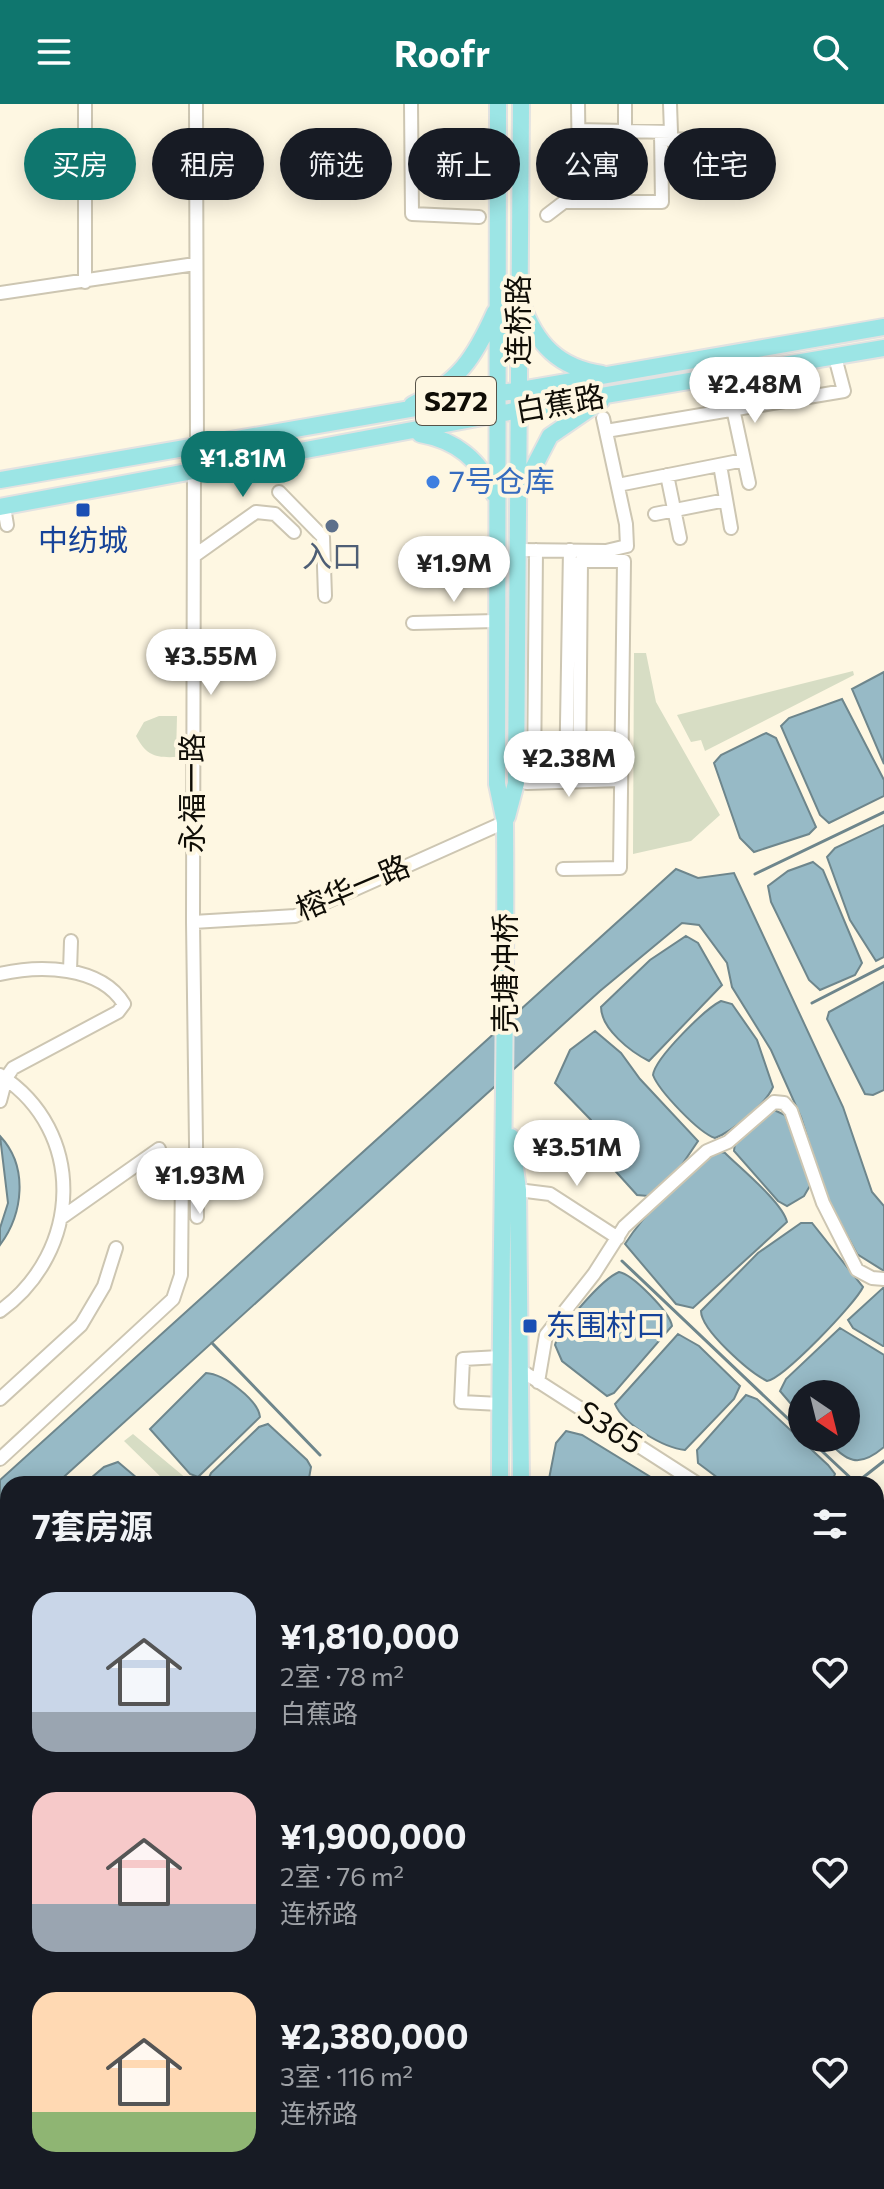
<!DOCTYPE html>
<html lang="zh">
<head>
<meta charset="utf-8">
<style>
  :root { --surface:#171b24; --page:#242831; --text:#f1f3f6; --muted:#9ea1a6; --accent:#0f766e }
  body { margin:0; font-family:Commissioner,"Noto Sans SC",sans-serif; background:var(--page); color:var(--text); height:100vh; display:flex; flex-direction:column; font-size:30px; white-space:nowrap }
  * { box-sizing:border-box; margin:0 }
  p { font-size:26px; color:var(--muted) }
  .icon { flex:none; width:44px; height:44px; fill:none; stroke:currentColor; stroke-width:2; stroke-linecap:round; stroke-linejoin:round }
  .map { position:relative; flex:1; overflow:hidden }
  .panel { position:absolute; left:0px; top:1372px; width:884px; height:714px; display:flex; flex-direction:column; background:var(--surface); border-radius:24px 24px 0 0; box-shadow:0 4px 20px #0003 }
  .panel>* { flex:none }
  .banner { position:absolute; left:24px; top:24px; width:836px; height:72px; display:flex; gap:16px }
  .needle { width:52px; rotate:145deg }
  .fabs { position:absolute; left:788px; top:1276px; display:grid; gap:16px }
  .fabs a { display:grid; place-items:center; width:72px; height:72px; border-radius:50%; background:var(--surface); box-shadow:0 4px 20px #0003; font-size:40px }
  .price { position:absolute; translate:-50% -68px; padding:0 18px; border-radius:28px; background:#fff; color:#222; font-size:26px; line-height:52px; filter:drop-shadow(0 2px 4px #0008) }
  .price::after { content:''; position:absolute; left:50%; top:48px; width:24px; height:18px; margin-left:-12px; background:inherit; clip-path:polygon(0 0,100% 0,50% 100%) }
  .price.selected { background:var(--accent); color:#fff }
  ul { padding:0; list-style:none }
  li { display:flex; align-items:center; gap:24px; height:200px; padding:0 32px }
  li span { display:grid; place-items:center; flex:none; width:224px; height:160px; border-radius:24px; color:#555 }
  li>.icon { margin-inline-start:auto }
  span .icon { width:96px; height:96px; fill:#fffc; stroke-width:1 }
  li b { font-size:34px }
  h2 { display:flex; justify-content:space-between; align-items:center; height:96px; padding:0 32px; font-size:34px }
  .pill { padding:0 28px; border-radius:36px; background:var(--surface); box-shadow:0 4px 20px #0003; font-size:28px; line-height:72px }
  .pill.selected { background:var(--accent); color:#fff }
  header { display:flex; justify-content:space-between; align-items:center; height:104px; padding:0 32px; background:var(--accent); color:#fff; font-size:36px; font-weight:700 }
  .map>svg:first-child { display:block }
  .green { fill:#d7ddc4 }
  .water { fill:#97bac6; stroke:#6e868c; stroke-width:2 }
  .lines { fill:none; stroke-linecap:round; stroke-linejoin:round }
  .stream { stroke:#6e868c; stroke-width:3 }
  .minor-casing { stroke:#cdc6b2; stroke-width:16 }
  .major-casing { stroke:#e2e2e1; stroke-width:20 }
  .minor { stroke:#fff; stroke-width:12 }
  .major { stroke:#9ce5e5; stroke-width:16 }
  .shop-dot { fill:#3f7fe0; stroke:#fef7e2; stroke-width:3 }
  .transit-dot { fill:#1a4fb4; stroke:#fef7e2; stroke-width:3 }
  .service-dot { fill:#5c6f8a; stroke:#fef7e2; stroke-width:3 }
  .labels { text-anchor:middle; stroke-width:8; stroke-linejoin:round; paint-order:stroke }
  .shield { fill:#fef7e2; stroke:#575348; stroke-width:2 }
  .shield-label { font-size:28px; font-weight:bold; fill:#0f0d06 }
  .street-label { font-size:30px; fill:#0f0d06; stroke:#fef7e2 }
  .shop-label { font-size:30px; fill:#366cbe; stroke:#fef7e2; text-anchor:start }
  .transit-label { font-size:30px; fill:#164399; stroke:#fef7e2 }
  .service-label { font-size:30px; fill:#4e5e75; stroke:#fef7e2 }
</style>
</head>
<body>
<header><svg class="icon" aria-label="menu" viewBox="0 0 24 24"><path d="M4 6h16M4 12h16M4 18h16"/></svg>Roofr<svg class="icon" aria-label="search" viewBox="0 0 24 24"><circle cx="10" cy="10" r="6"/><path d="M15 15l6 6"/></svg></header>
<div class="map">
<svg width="884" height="2085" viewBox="0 0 884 2085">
  <rect width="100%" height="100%" fill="#fef7e2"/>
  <path class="green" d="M634 549H646L656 598 720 711 691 737 633 750Z
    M853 567 854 571 705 647 701 636 691 638 677 611Z
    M159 612H177L176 653C155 654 146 651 136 632L144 618Z
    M133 1330 193 1380H168L124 1337Z"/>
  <path class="water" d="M884 568V660L852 585Z
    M842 595 884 676V692L829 719 820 711 781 622 789 614Z
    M766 629 776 634 816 723 809 730 754 748 740 734 714 659 721 651Z
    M884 721V853L876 857 850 816 827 753 835 744Z
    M813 758 823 766 862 859 855 871 820 886 809 876 771 798 768 782 788 767Z
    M676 765 698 774 734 769 843 1003 872 1088 884 1102V1167L857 1150 826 1092 801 1013 771 946 732 883 727 859 699 821 682 819 600 887 56 1380H8V1423L0 1431V1376Z
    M686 832 698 839 722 881 649 957C631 948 601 925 601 903L650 856Z
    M884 878V986L873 991 865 990 827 915 829 908Z
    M721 897 732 900 757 936 773 983C765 1001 733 1027 715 1034 699 1029 659 987 653 971 655 954 705 905 721 897Z
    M595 927 621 949 640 975 698 1037 681 1062 648 1092 637 1091 591 1040V1016L555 979 570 946Z
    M774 1006 785 1011 811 1080 804 1092 787 1102 778 1097 734 1047 735 1039Z
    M0 1032C29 1063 23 1110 0 1141V1124L8 1099Z
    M717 1047 725 1049C740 1064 783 1099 787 1118L693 1204 676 1200 625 1140C644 1110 687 1066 717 1047Z
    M801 1119H812L863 1183C856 1199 783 1275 767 1277 749 1268 701 1226 701 1207L758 1149Z
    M619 1168C632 1170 670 1208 672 1222L614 1289 607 1292 562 1257 555 1241C559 1224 602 1175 619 1168Z
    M884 1183V1242H883L853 1224 848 1216Z
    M840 1224 884 1251V1343C856 1367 846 1355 824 1334H846V1290H802V1313L780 1287 786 1275Z
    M678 1230 699 1242 740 1282 734 1295 685 1346C664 1344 623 1320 615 1300Z
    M206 1269C224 1270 258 1296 260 1313L198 1373 190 1370 150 1325Z
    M746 1291 757 1295 828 1361 835 1370 831 1380H726L698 1359 697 1346Z
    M268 1320 307 1356 311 1363 308 1380H206L211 1369 259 1323Z
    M566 1327 582 1331 662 1380H548L556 1339Z
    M118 1358 144 1380H84L104 1363Z
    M8 1587V1694L0 1686V1594Z
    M876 1785 884 1793V1882L876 1883Z
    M0 2024 8 2029V2078H46L40 2085H0Z
    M59 2078H161V2085H53Z
    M573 2078H668L675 2085H568Z
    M714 2078H859L862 2085H713Z"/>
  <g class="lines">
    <path class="stream" d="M755 770 884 708
      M812 899 884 862
      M622 1157 802 1328
      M212 1239 320 1351
      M808 1334 856 1379
      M856 1379 884 1357
      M876 1557 884 1565
      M876 1651 884 1643
      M0 1698 8 1705
      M876 1906 884 1914
      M0 1955 8 1946
      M680 2078 689 2085
      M175 2085 181 2078"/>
    <g class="minor-casing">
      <path id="minor" d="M196 0 197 341
        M411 0 412 110 479 113
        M578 0 579 70
        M578 26 671 28 670 0
        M661 36 696 35
        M625 70V0
        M547 111 564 98H662L661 28
        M85 178V0
        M0 189 195 160
        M726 272 749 379
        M606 327 844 287 835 253
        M720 361 731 424
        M194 367 193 818 197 1113
        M667 371 680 434
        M618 381 744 356
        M279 388 323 433 325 492
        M4 403 7 421
        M655 410 726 396
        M518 446 606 447 627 442 626 420 603 314
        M194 452 256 408 275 410 294 428
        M413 519 496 517
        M566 677 570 446
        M534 678 536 446
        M527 679 621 676
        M563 765 620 764 624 457H581L579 677
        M193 818 295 812 505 718
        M70 867 71 837
        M0 870C39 861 100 861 124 900L118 908 13 964 6 974 0 997
        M0 971C87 1027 82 1148 0 1207
        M518 1086 550 1090 618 1134
        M61 1114 159 1045
        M500 1253 463 1255 461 1298 500 1300
        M522 1267 698 1380
        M538 1278 546 1231 594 1170 624 1123 707 1047 728 1038 774 998 784 999 791 1007 823 1099 857 1166 872 1174 884 1175
        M0 1295 81 1221 104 1182 116 1144
        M0 1355 173 1195 181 1171 182 1065
        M876 1495 884 1500"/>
    </g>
    <g class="major-casing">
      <path id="major" d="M498 0 497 680 505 718C507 939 500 1159 500 1380
        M522 200C536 240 559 264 602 270
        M412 301C459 277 474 255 495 208
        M420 330C455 336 481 356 494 390
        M0 376 884 223
        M523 384 550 332 601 297
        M0 403 541 302 884 244
        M507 713 516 679 521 0
        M511 1033 518 1086 521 1380
        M501 2078V2085
        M518 2078V2085"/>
    </g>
    <use href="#minor" class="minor"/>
    <use href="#major" class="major"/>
  </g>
  <circle class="shop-dot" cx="433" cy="378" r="8"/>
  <g class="transit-dot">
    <rect x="75" y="398" width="16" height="16" rx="4"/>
    <rect x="522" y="1214" width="16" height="16" rx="4"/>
  </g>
  <circle class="service-dot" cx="332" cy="422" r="8"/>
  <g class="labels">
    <rect class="shield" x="416" y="273" width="80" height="48" rx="6"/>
    <g class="shield-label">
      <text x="456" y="307">S272</text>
    </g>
    <g class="street-label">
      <text transform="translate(519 216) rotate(-90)" y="10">连桥路</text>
      <text transform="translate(560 300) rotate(-10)" y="10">白蕉路</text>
      <text transform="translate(193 689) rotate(-90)" y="10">永福一路</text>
      <text transform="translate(353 784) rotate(-23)" y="10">榕华一路</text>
      <text transform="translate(506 869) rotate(-90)" y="10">壳塘冲桥</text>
      <text transform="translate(610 1324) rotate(33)" y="10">S365</text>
    </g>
    <g class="shop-label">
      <text x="449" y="388">7号仓库</text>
    </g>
    <g class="transit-label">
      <text x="83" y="447">中纺城</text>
      <text x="546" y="1232" text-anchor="start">东围村口</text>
    </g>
    <g class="service-label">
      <text x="332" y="463">入口</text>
    </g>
  </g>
</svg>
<div class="fabs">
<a><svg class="needle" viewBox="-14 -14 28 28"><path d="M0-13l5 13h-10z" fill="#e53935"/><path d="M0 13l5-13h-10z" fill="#9ea1a6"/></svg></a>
</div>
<b class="price" style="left:755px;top:321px">¥2.48M</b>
<b class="price selected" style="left:243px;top:395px">¥1.81M</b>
<b class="price" style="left:454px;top:500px">¥1.9M</b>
<b class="price" style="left:211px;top:593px">¥3.55M</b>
<b class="price" style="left:569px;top:695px">¥2.38M</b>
<b class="price" style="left:577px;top:1084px">¥3.51M</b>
<b class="price" style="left:200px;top:1112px">¥1.93M</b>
<div class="banner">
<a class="pill selected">买房</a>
<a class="pill">租房</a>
<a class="pill">筛选</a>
<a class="pill">新上</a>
<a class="pill">公寓</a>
<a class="pill">住宅</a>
</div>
<section class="panel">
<h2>7套房源<svg class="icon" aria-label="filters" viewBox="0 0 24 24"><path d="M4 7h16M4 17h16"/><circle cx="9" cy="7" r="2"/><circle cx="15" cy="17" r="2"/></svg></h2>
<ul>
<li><span style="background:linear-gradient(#c9d6e8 75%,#9aa5b1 0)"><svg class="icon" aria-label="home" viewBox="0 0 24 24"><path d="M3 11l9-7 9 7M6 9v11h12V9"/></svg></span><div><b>¥1,810,000</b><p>2室 · 78 m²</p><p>白蕉路</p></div><svg class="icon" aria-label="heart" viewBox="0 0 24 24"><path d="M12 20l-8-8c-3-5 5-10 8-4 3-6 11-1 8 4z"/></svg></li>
<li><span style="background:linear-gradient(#f6c9c9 70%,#9aa5b1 0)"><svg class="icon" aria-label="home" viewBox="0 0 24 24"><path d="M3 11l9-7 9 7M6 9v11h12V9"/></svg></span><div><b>¥1,900,000</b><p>2室 · 76 m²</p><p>连桥路</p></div><svg class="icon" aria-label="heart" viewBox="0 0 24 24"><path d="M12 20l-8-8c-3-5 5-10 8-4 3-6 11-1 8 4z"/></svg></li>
<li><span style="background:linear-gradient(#ffd9b3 75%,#8fb573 0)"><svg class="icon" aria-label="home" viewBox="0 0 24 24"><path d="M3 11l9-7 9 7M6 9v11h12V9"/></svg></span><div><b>¥2,380,000</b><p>3室 · 116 m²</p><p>连桥路</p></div><svg class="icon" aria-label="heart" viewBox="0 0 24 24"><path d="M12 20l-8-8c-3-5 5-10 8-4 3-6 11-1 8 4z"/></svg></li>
</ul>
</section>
</div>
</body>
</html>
